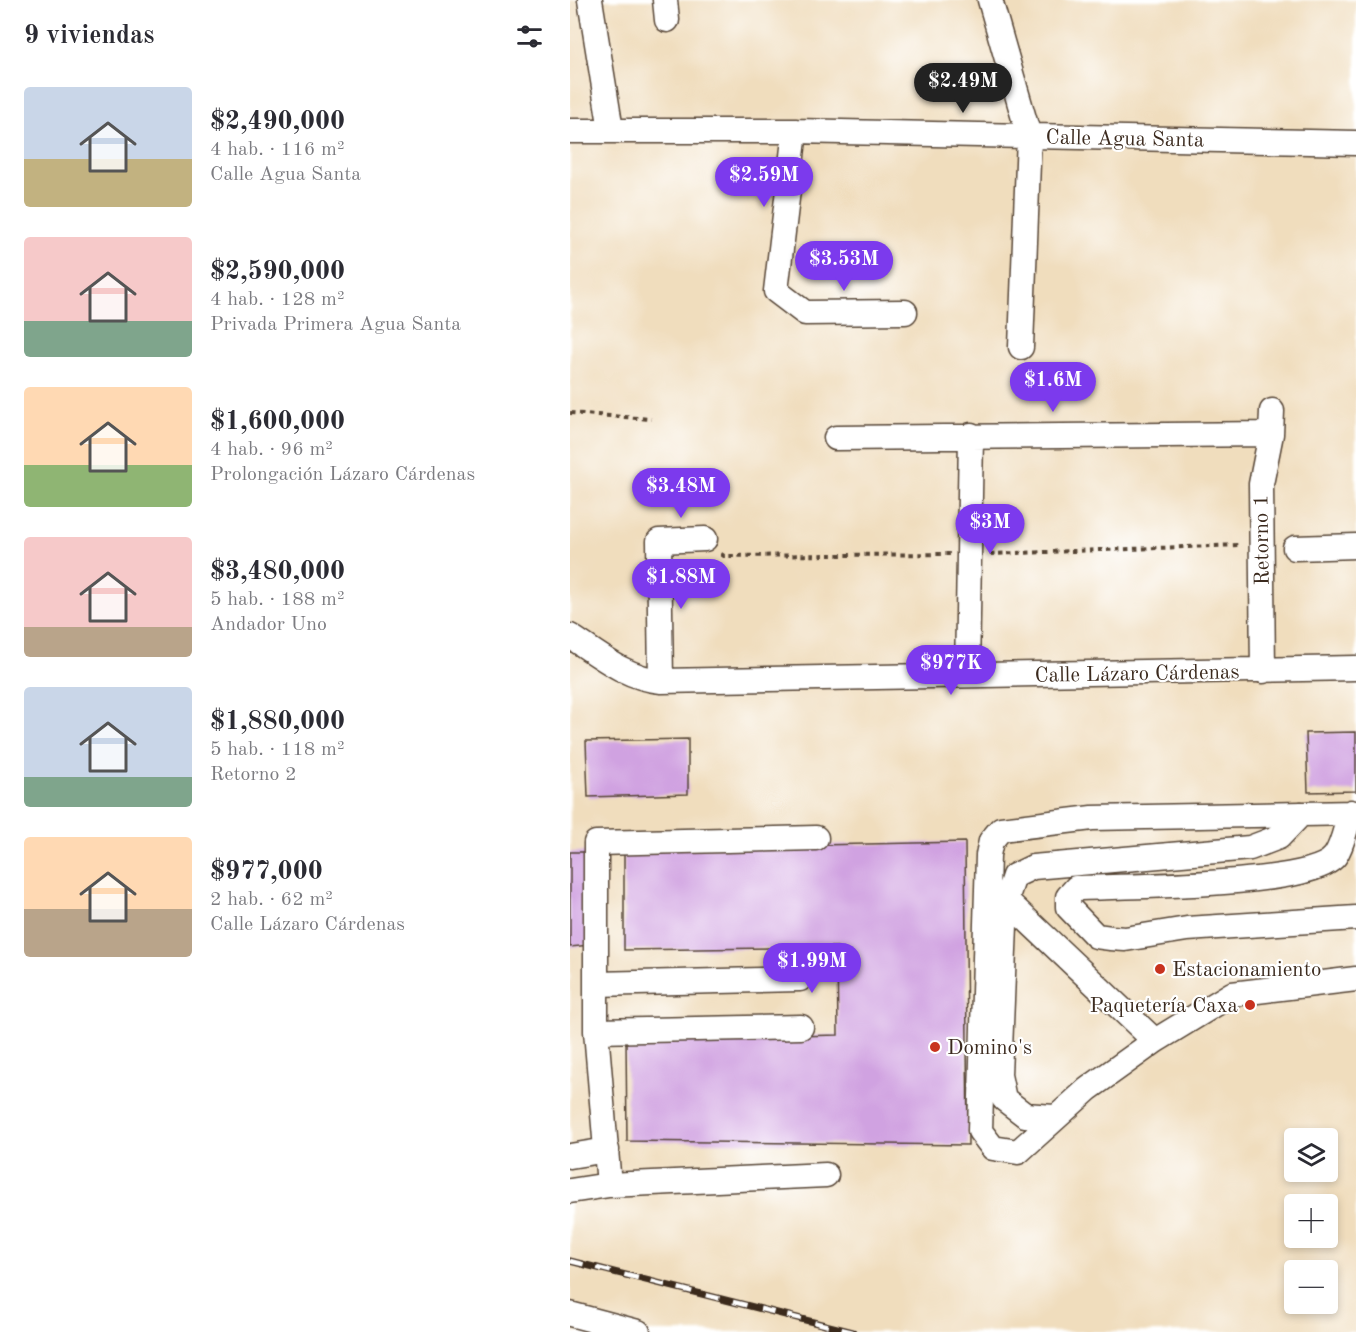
<!DOCTYPE html>
<html lang="es">
<head>
<meta charset="utf-8">
<style>
  :root { --surface:#fff; --page:#f2f2f3; --text:#2b2b33; --muted:#7c7c81; --accent:#7c3aed }
  body { margin:0; font-family:"Old Standard TT",serif; background:var(--page); color:var(--text); height:100vh; display:flex; flex-direction:column; font-size:22px; white-space:nowrap }
  * { box-sizing:border-box; margin:0 }
  p { font-size:20px; color:var(--muted) }
  .icon { flex:none; width:33px; height:33px; fill:none; stroke:currentColor; stroke-width:2; stroke-linecap:round; stroke-linejoin:round }
  .map { position:relative; flex:1; overflow:hidden }
  .details { display:flex; flex-direction:column; background:var(--surface); width:570px }
  .details>* { flex:none }
  .controls { position:absolute; left:714px; top:1128px; display:grid; gap:12px }
  .controls a { display:grid; place-items:center; width:54px; height:54px; border-radius:6px; background:var(--surface); box-shadow:0 3px 9px #0003; font-size:30px }
  .price { position:absolute; translate:-50% -51px; padding:0 14px; border-radius:21px; background:var(--accent); color:#fff; font-size:20px; line-height:39px; filter:drop-shadow(0 2px 3px #0008) }
  .price::after { content:''; position:absolute; left:50%; top:36px; width:18px; height:14px; margin-left:-9px; background:inherit; clip-path:polygon(0 0,100% 0,50% 100%) }
  .price.selected { background:#222; color:#fff }
  ul { padding:0; list-style:none }
  li { display:flex; align-items:center; gap:18px; height:150px; padding:0 24px }
  li span { display:grid; place-items:center; flex:none; width:168px; height:120px; border-radius:6px; color:#555 }
  li>.icon { margin-inline-start:auto }
  span .icon { width:72px; height:72px; fill:#fffc; stroke-width:1 }
  li b { font-size:26px }
  h2 { display:flex; justify-content:space-between; align-items:center; height:72px; padding:0 24px; font-size:26px }
  main { display:flex; flex:1; min-height:0 }
  .map>svg:first-child { display:block }
  .building { fill:#d0a2e1 }
  .lines { fill:none; stroke-linecap:round; stroke-linejoin:round }
  .minor-casing { stroke:#564536; stroke-width:27 }
  .path { stroke:#564536; stroke-width:4; stroke-dasharray:4.5 4.5; stroke-linecap:butt }
  .minor { stroke:#fff; stroke-width:24 }
  .rail-casing { stroke:#3b2a1e; stroke-width:7 }
  .rail { stroke:#fff; stroke-width:4.5; stroke-dasharray:14; stroke-linecap:butt }
  .poi-dot { fill:#c8321e; stroke:#fff; stroke-width:2 }
  .labels { text-anchor:middle; stroke-width:4.5; stroke-linejoin:round; paint-order:stroke }
  .street-label { font-size:21px; fill:#3b2a1e; stroke:#fff }
  .poi-label { font-size:21px; fill:#3b2a1e; stroke:#fff; text-anchor:start }
</style>
</head>
<body>
<main>
<section class="details">
<h2>9 viviendas<svg class="icon" aria-label="filters" viewBox="0 0 24 24"><path d="M4 7h16M4 17h16"/><circle cx="9" cy="7" r="2"/><circle cx="15" cy="17" r="2"/></svg></h2>
<ul>
<li><span style="background:linear-gradient(#c9d6e8 60%,#c2b280 0)"><svg class="icon" aria-label="home" viewBox="0 0 24 24"><path d="M3 11l9-7 9 7M6 9v11h12V9"/></svg></span><div><b>$2,490,000</b><p>4 hab. · 116 m²</p><p>Calle Agua Santa</p></div></li>
<li><span style="background:linear-gradient(#f6c9c9 70%,#7fa58c 0)"><svg class="icon" aria-label="home" viewBox="0 0 24 24"><path d="M3 11l9-7 9 7M6 9v11h12V9"/></svg></span><div><b>$2,590,000</b><p>4 hab. · 128 m²</p><p>Privada Primera Agua Santa</p></div></li>
<li><span style="background:linear-gradient(#ffd9b3 65%,#8fb573 0)"><svg class="icon" aria-label="home" viewBox="0 0 24 24"><path d="M3 11l9-7 9 7M6 9v11h12V9"/></svg></span><div><b>$1,600,000</b><p>4 hab. · 96 m²</p><p>Prolongación Lázaro Cárdenas</p></div></li>
<li><span style="background:linear-gradient(#f6c9c9 75%,#b9a48a 0)"><svg class="icon" aria-label="home" viewBox="0 0 24 24"><path d="M3 11l9-7 9 7M6 9v11h12V9"/></svg></span><div><b>$3,480,000</b><p>5 hab. · 188 m²</p><p>Andador Uno</p></div></li>
<li><span style="background:linear-gradient(#c9d6e8 75%,#7fa58c 0)"><svg class="icon" aria-label="home" viewBox="0 0 24 24"><path d="M3 11l9-7 9 7M6 9v11h12V9"/></svg></span><div><b>$1,880,000</b><p>5 hab. · 118 m²</p><p>Retorno 2</p></div></li>
<li><span style="background:linear-gradient(#ffd9b3 60%,#b9a48a 0)"><svg class="icon" aria-label="home" viewBox="0 0 24 24"><path d="M3 11l9-7 9 7M6 9v11h12V9"/></svg></span><div><b>$977,000</b><p>2 hab. · 62 m²</p><p>Calle Lázaro Cárdenas</p></div></li>
</ul>
</section>
<div class="map">
<svg width="786" height="1332" viewBox="0 0 786 1332">
  <rect width="100%" height="100%" fill="#fff"/>
  <filter id="ink" filterUnits="userSpaceOnUse"><feTurbulence type="fractalNoise" baseFrequency=".0167" numOctaves="2"/><feDisplacementMap in="SourceGraphic" scale="12" xChannelSelector="R" yChannelSelector="G"/><feConvolveMatrix kernelMatrix="1 2 1 2 8 2 1 2 1" color-interpolation-filters="sRGB"/></filter>
  <filter id="wash" filterUnits="userSpaceOnUse"><feTurbulence type="fractalNoise" baseFrequency=".008" numOctaves="4" result="noise"/><feDisplacementMap in="SourceGraphic" scale="24" xChannelSelector="R" yChannelSelector="G"/><feGaussianBlur stdDeviation="1.35" result="paint"/><feColorMatrix in="noise" values="0 0 0 0 0 0 0 0 0 0 0 0 0 0 0 0 0 1.4 0 .05"/><feComposite in="paint" operator="in"/></filter>
  <g filter="url(#wash)">
    <rect width="100%" height="100%" fill="#f0ddbd"/>
    <g id="blocks">
      <path class="building" d="M786 732V791L738 792 736 733Z
        M118 739V794L18 797 16 741Z
        M395 842 398 1145 57 1141 56 1040 268 1035 267 947 54 950V849Z
        M0 852H17L20 945 0 947Z"/>
    </g>
  </g>
  <g filter="url(#ink)">
    <use href="#blocks" fill-opacity="0" stroke="#564536" stroke-width="1.5"/>
    <g class="lines">
      <g class="minor-casing">
        <path id="minor" d="M20 0 41 130
          M95 0 97 20
          M420 0 459 136 451 347
          M0 131H225L786 143
          M225 131 206 291 235 313 335 312
          M266 438 701 434
          M725 548 786 546
          M0 636C29 655 56 678 91 681L786 668
          M693 671 691 484 701 434 702 411
          M397 675 401 435
          M91 681 89 541 135 539
          M781 812C776 825 773 845 765 856 742 887 551 886 506 888L498 897V907L526 936 541 938 555 939 617 929 786 918
          M786 813 522 818 431 829 421 841 418 855 410 1131 423 1148 448 1152 518 1089 585 1041 662 994 786 979
          M436 900 585 1041
          M26 984 230 979
          M26 1031 231 1027
          M484 1117 455 1115 434 1099 429 1075 436 900 444 876 463 867 680 848 709 837 731 814
          M0 1156 37 1150
          M39 1185 26 1031V843L246 838
          M0 1191 39 1185 256 1175
          M0 1314 68 1332"/>
      </g>
      <path class="path" d="M0 413 81 419
        M151 554 154 556 380 554
        M420 554 670 545"/>
      <use href="#minor" class="minor"/>
      <g class="rail-casing">
        <path id="rail" d="M0 1261 283 1332"/>
      </g>
      <use href="#rail" class="rail"/>
    </g>
  </g>
  <g class="poi-dot">
    <circle cx="590" cy="969" r="6"/>
    <circle cx="680" cy="1005" r="6"/>
    <circle cx="365" cy="1047" r="6"/>
  </g>
  <g class="labels">
    <g class="street-label">
      <text transform="translate(555 138) rotate(1)" y="7">Calle Agua Santa</text>
      <text transform="translate(691 540) rotate(-91)" y="7">Retorno 1</text>
      <text transform="translate(567 673) rotate(-1)" y="7">Calle Lázaro Cárdenas</text>
    </g>
    <g class="poi-label">
      <text x="602" y="976">Estacionamiento</text>
      <text x="668" y="1012" text-anchor="end">Paquetería Caxa</text>
      <text x="377" y="1054">Domino's</text>
    </g>
  </g>
</svg>
<div class="controls">
<a><svg class="icon" aria-label="layers" viewBox="0 0 24 24"><path d="M12 4l9 5-9 5-9-5zM3 14l9 5 9-5"/></svg></a>
<a>+</a>
<a>−</a>
</div>
<b class="price selected" style="left:393px;top:114px">$2.49M</b>
<b class="price" style="left:194px;top:208px">$2.59M</b>
<b class="price" style="left:274px;top:292px">$3.53M</b>
<b class="price" style="left:483px;top:413px">$1.6M</b>
<b class="price" style="left:111px;top:519px">$3.48M</b>
<b class="price" style="left:420px;top:555px">$3M</b>
<b class="price" style="left:111px;top:610px">$1.88M</b>
<b class="price" style="left:381px;top:696px">$977K</b>
<b class="price" style="left:242px;top:994px">$1.99M</b>
</div>
</main>
</body>
</html>
